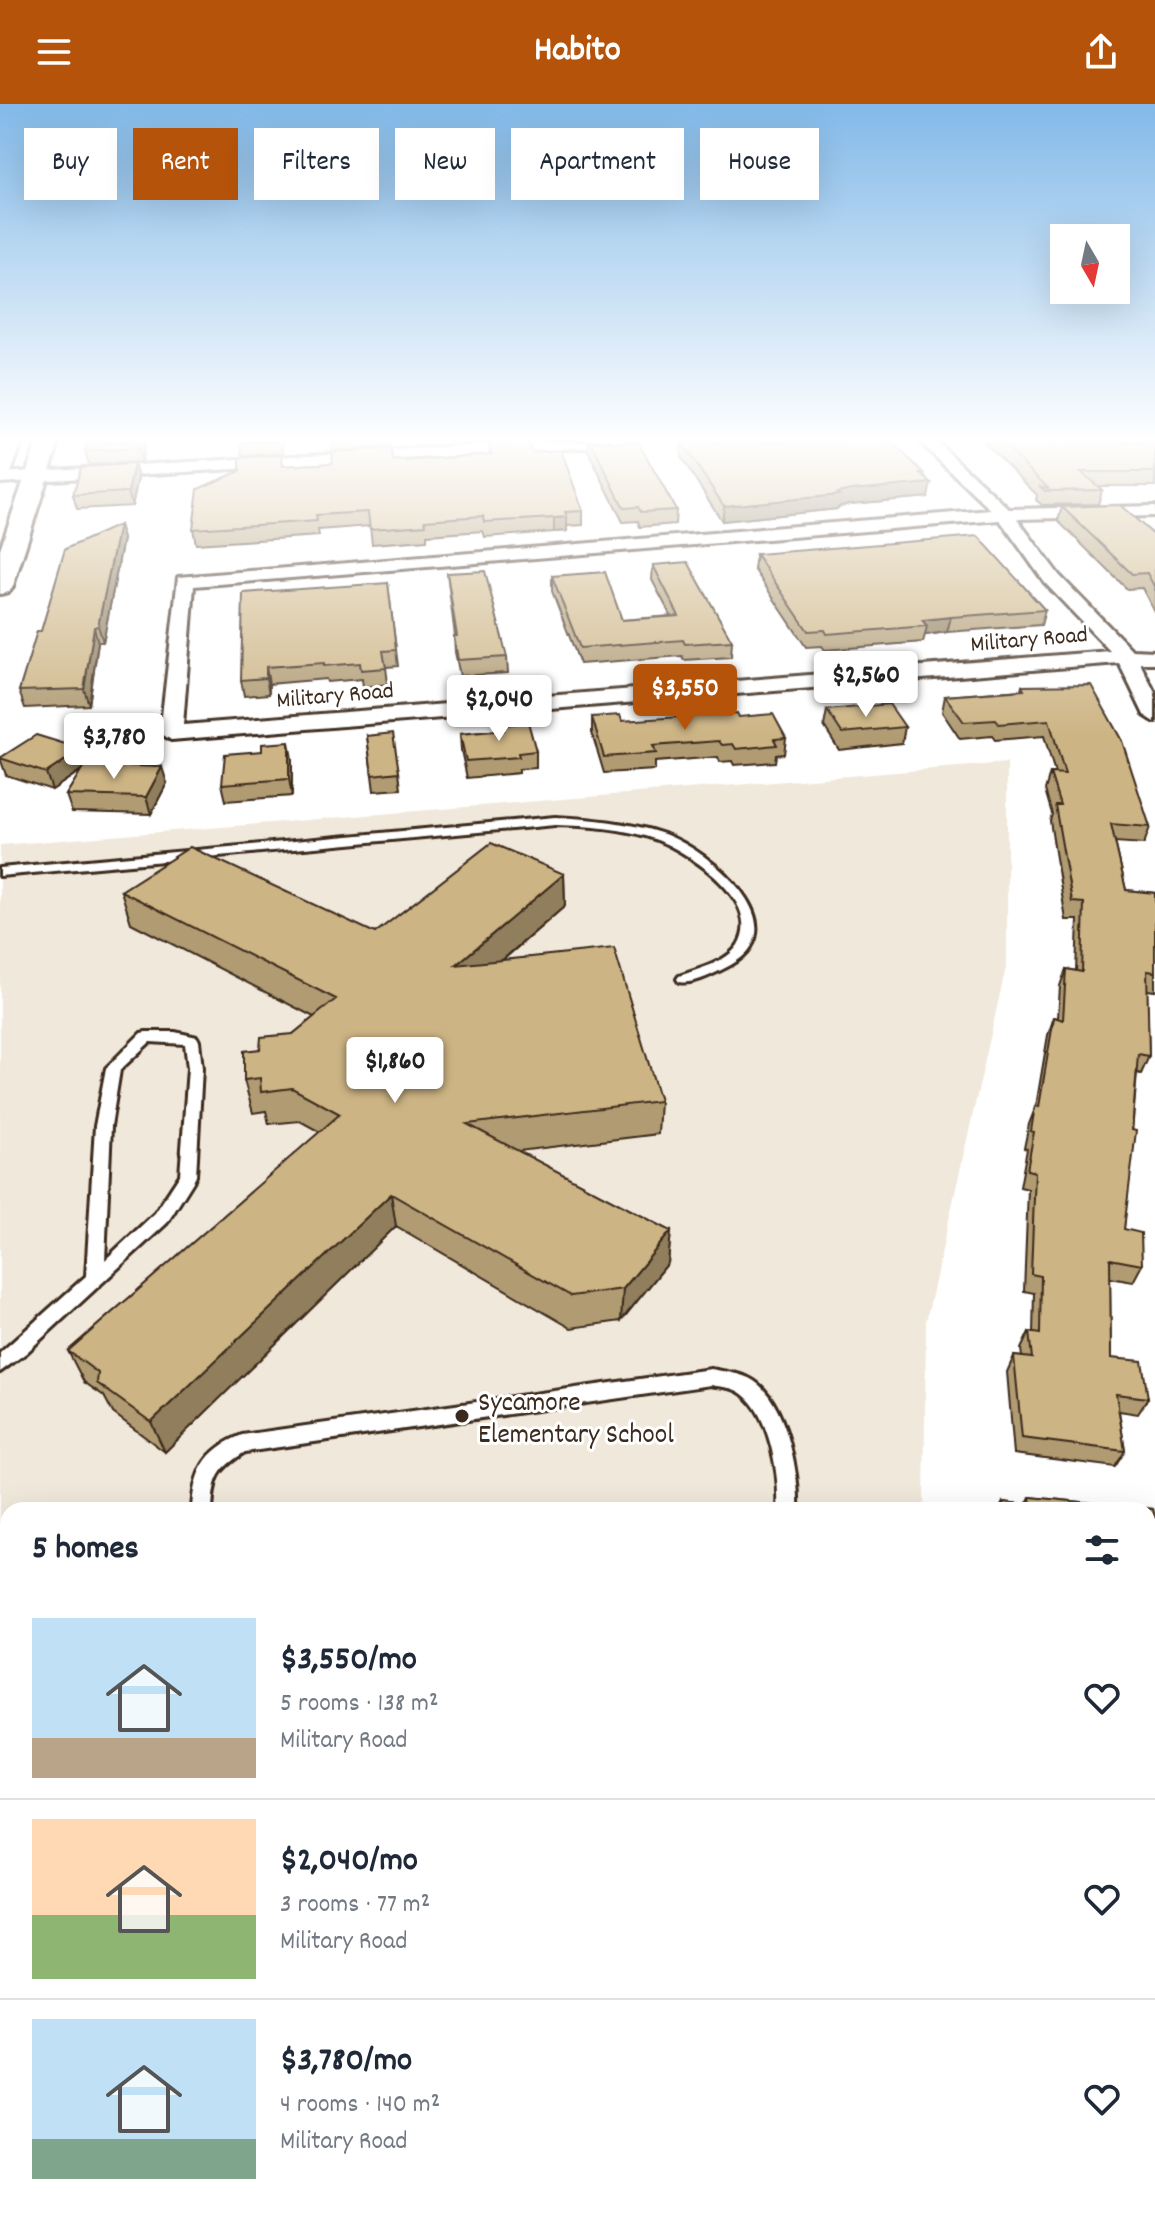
<!DOCTYPE html>
<html lang="en">
<head>
<meta charset="utf-8">
<style>
  :root { --surface:#fff; --page:#f6f6f7; --text:#1f2937; --muted:#747a83; --line:#e0e1e3; --accent:#b45309 }
  body { margin:0; font-family:Dekko,sans-serif; background:var(--page); color:var(--text); height:100vh; display:flex; flex-direction:column; font-size:30px; white-space:nowrap }
  * { box-sizing:border-box; margin:0 }
  p { font-size:26px; color:var(--muted) }
  .icon { flex:none; width:44px; height:44px; fill:none; stroke:currentColor; stroke-width:2; stroke-linecap:round; stroke-linejoin:round }
  .map { position:relative; flex:1; overflow:hidden }
  .side { position:absolute; left:0px; top:1398px; width:1156px; height:712px; display:flex; flex-direction:column; background:var(--surface); border-radius:24px 24px 0 0; box-shadow:0 8px 32px #0002 }
  .side>* { flex:none }
  .guide { position:absolute; left:24px; top:24px; width:1108px; height:72px; display:flex; gap:16px }
  .needle { width:52px; rotate:171deg }
  .controls { position:absolute; left:1050px; top:120px; display:grid; gap:16px }
  .controls a { display:grid; place-items:center; width:80px; height:80px; border-radius:0px; background:var(--surface); box-shadow:0 8px 32px #0002; font-size:40px }
  .price { position:absolute; translate:-50% -68px; padding:0 18px; border-radius:8px; background:#fff; color:#222; font-size:26px; line-height:52px; filter:drop-shadow(0 2px 4px #0008) }
  .price::after { content:''; position:absolute; left:50%; top:48px; width:24px; height:18px; margin-left:-12px; background:inherit; clip-path:polygon(0 0,100% 0,50% 100%) }
  .price.active { background:var(--accent); color:#fff }
  ul { padding:0; list-style:none }
  li { display:flex; align-items:center; gap:24px; height:200px; padding:0 32px }
  li+li { border-top:2px solid var(--line) }
  li span { display:grid; place-items:center; flex:none; width:224px; height:160px; border-radius:0px; color:#555 }
  li>.icon { margin-inline-start:auto }
  span .icon { width:96px; height:96px; fill:#fffc; stroke-width:1 }
  li b { font-size:34px }
  h2 { display:flex; justify-content:space-between; align-items:center; height:96px; padding:0 32px; font-size:34px }
  .chip { padding:0 28px; border-radius:0px; background:var(--surface); box-shadow:0 8px 32px #0002; font-size:28px; line-height:72px }
  .chip.active { background:var(--accent); color:#fff }
  header { display:flex; justify-content:space-between; align-items:center; height:104px; padding:0 32px; background:var(--accent); color:#fff; font-size:36px; font-weight:800 }
  .map>svg:first-child { display:block }
  .built { fill:#f0e8da }
  .lines { fill:none; stroke-linecap:round; stroke-linejoin:round }
  .lane-casing { stroke:#3b2a1e; stroke-width:6 }
  .street-casing { stroke:#3b2a1e; stroke-width:6 }
  .secondary-casing { stroke:#3b2a1e; stroke-width:6 }
  .lane { fill:#fff; fill-rule:evenodd }
  .street { fill:#fff; fill-rule:evenodd }
  .secondary { fill:#fff; fill-rule:evenodd }
  .wall { fill:#b09b72; stroke:#3b2a1e; stroke-width:2 }
  .shaded-wall { fill:#907e5c; stroke:#3b2a1e; stroke-width:2 }
  .building { fill:#cdb484; stroke:#3b2a1e; stroke-width:2 }
  .poi-dot { fill:#3b2a1e; stroke:#fff; stroke-width:3 }
  .labels { text-anchor:middle; stroke-width:6; stroke-linejoin:round; paint-order:stroke }
  .far-street-label { font-size:24px; fill:#3b2a1e; stroke:#fff }
  .poi-label { font-size:28px; fill:#3b2a1e; stroke:#fff; text-anchor:start }
</style>
</head>
<body>
<header><svg class="icon" aria-label="menu" viewBox="0 0 24 24"><path d="M4 6h16M4 12h16M4 18h16"/></svg>Habito<svg class="icon" aria-label="share" viewBox="0 0 24 24"><path d="M12 15V3M7 8l5-5 5 5M5 13v7h14v-7"/></svg></header>
<div class="map">
<svg width="1155" height="2110" viewBox="0 0 1155 2110">
  <rect width="100%" height="100%" fill="#fff"/>
  <filter id="ink" filterUnits="userSpaceOnUse"><feTurbulence type="fractalNoise" baseFrequency=".0125" numOctaves="2"/><feDisplacementMap in="SourceGraphic" scale="16" xChannelSelector="R" yChannelSelector="G"/><feConvolveMatrix kernelMatrix="1 2 1 2 8 2 1 2 1" color-interpolation-filters="sRGB"/></filter>
  <g filter="url(#ink)">
    <path class="built" d="M1007 659V859L926 1217 924 1406H8V1823L0 1824V741Z"/>
    <g class="lines">
      <g class="lane-casing">
        <path id="lane" d="M555 713C592 715 629 718 664 730 710 747 806 825 725 864 713 870 693 881 679 878L677 875 679 872C698 865 726 859 738 841 764 798 690 749 657 736 625 724 589 722 555 721L0 772V764Z
          M146 928H175L197 933 199 937 202 964 196 1072 194 1076 167 1119 26 1249 0 1268V1249L86 1172 95 1022 106 964 141 929ZM150 938 185 940 188 964 180 1071 155 1109 105 1156 111 1022 120 966Z
          M711 1265C725 1268 742 1269 754 1277 786 1298 800 1371 798 1406H778C780 1374 770 1308 741 1289 733 1283 720 1283 711 1281L245 1348C217 1366 214 1373 212 1406H192C194 1368 204 1346 242 1331Z"/>
      </g>
      <g class="street-casing">
        <path id="street" d="M529 338H609L601 343 0 379V369Z
          M920 338H937L1009 405 1155 402V412L1017 415 1059 471 1132 546 1155 547V559H1140L1155 589V618L1144 611 1119 559 171 636 160 629 178 473 991 406ZM1000 416 1045 479 1110 547 183 621 194 482Z
          M1155 1679V1725L1148 1726V1680Z
          M8 1884V1936L0 1937V1885Z"/>
      </g>
      <g class="secondary-casing">
        <path id="secondary" d="M0 338H22L11 369 0 376Z
          M37 338H59L13 482 9 488 0 490V445Z"/>
      </g>
      <use href="#lane" class="lane"/>
      <use href="#street" class="street"/>
      <use href="#secondary" class="secondary"/>
    </g>
    <path class="wall" d="M87 338H145L141 358 89 361 85 347Z
      M241 338H282L283 349 243 352Z
      M331 338H389L390 343 332 347Z
      M589 338H638L676 406 675 420 640 423 638 417 623 418 588 347Z
      M984 338H1155V382H1098L1102 386 1098 400 1042 401 1036 396 1037 391Z
      M489 339 532 348 583 407V421L567 422V427L554 428 485 433 483 427 427 431V436L372 440 370 422 318 426 319 432 196 440 193 425 284 362 393 356 407 357 490 351Z
      M682 339 924 372 928 393 849 400 838 403 837 405 722 417 681 353Z
      M134 360 138 374 132 402 77 405 73 391Z
      M1062 403 1155 432V509L1142 484 1127 485 1058 417Z
      M119 421 123 435 103 538H98L89 601 25 604 19 587 41 527Z
      M756 450 1045 506 1041 521 947 528 925 531 923 538 825 546 822 542 806 543 754 465Z
      M653 461 732 537 731 553 684 556 682 552 580 560 552 487V472L622 516 671 512 652 476Z
      M447 469 507 553 508 569 460 572 455 548 454 532H455Z
      M388 479 398 562 386 563 388 580 363 583 362 575 327 578 326 575 269 580V590L244 592 241 576Z
      M1022 582 1150 723 1144 740 1115 738 1126 786 1155 789V887L1147 886 1149 952 1141 970 1137 969 1124 1125 1142 1161 1133 1178 1110 1174 1111 1254 1148 1294 1138 1310 1119 1307 1125 1347 1115 1363 1014 1350 1007 1268 1014 1252 1022 1253 1021 1245 1029 1228 1033 1229 1034 1189 1024 1187 1028 1085 1020 1083 1027 1045 1024 1044 1029 1020 1036 1002 1048 931 1054 913 1058 914 1060 882 1066 865 1076 867 1078 816H1066L1050 717 1052 710 1045 686 1050 669H1055L1044 632 995 636 992 632 960 635 942 608 945 592 1021 586Z
      M827 606 905 623 902 639 839 646 824 622Z
      M592 613 622 617 739 613 786 634 784 650 776 651 775 658 734 661 732 657 720 658 718 653 655 658V666L604 669 592 629Z
      M503 621 536 647V664L519 665V669L467 674 461 646 460 630 503 626Z
      M367 632 399 668 401 685 374 687Z
      M0 654 87 660 167 679 151 710 72 708 66 691 82 666 52 686 6 671Z
      M292 655V692L226 697 222 680Z
      M564 770 565 802 503 856 660 997 658 1030 518 1047 671 1127 668 1159 621 1217 571 1224 396 1122 165 1348 113 1309 104 1292 84 1278 68 1247 320 1028 300 1017 269 1020 266 1007 253 1009 244 976 260 945 293 930 314 913 131 819 121 787 375 829Z
      M1030 1393 1153 1405 1155 1414V1463L1152 1467 1148 1466V1406H999L1003 1398 1026 1401Z
      M711 2102H901L903 2110H712Z
      M974 2102H1148L1155 2110H976Z"/>
    <path class="shaded-wall" d="M139 338H145L141 358 137 344Z
      M134 360 138 374 132 402 128 388Z
      M920 369H924L922 380 931 379 928 393 849 400 838 403 837 405 722 417 724 402 837 389Z
      M567 413V427L554 428V414Z
      M119 421 123 435 103 538 98 522Z
      M951 513 947 528 925 531 927 522 922 516Z
      M94 523 98 538 89 601 84 585Z
      M266 563 269 580V590L266 574Z
      M289 638 292 655V692L289 675Z
      M82 645 87 662 52 686 46 669Z
      M162 663 167 679 151 710 146 693Z
      M564 770 565 802 459 893 456 861Z
      M391 1090 396 1122 165 1348 151 1318Z
      M671 1127 668 1159 621 1217 623 1185Z
      M266 2102H278V2110H266Z"/>
    <path class="building" d="M87 338H139L137 344 85 347Z
      M511 338H529L532 348 561 346 583 407 565 408 567 413 554 414 484 418 483 412 425 416 426 421 370 425 368 408 316 411 317 417 193 425 198 385 240 367V354L282 351 283 362 333 359 332 348 391 345 393 356 407 357 492 350 489 339Z
      M591 338H638L676 406 641 408 638 403 624 404Z
      M713 338H892L924 369H920L931 379 851 386 837 389 839 391 724 402 682 339Z
      M1001 338H1155V368H1081L1102 386 1045 387 1039 382 1049 385Z
      M134 360 128 388 73 391 81 363Z
      M1120 401 1155 432V484L1147 469 1132 470 1062 403Z
      M119 421 98 522 94 523 84 585 19 587 37 527H41L65 445Z
      M978 432 1045 506 951 513 922 516 927 522 827 530 825 526 808 527 756 450Z
      M688 458 732 537 685 540 683 536 580 544 552 472 605 468 622 516 679 512 653 461Z
      M485 467 507 553 458 556 454 532H457L447 469Z
      M388 479 396 546 383 547 386 564 361 566 360 559 324 562V559L266 563V574L241 576 243 489Z
      M1091 581 1122 637 1150 723 1111 720 1126 786 1155 789V868L1147 867 1149 952 1138 950 1132 1026 1136 1027 1124 1125 1141 1129 1142 1161 1110 1155 1111 1254 1142 1257 1148 1294 1116 1290 1125 1347 1022 1334 1014 1252 1032 1254 1029 1228 1040 1230 1041 1172 1031 1170 1035 1068 1027 1066 1034 1028 1031 1027 1035 1002 1039 1003 1054 913 1063 916 1066 865 1082 868 1084 799 1072 798 1055 701H1060L1050 669 1065 670 1049 616 999 620 996 616 964 618 945 592 1024 586 1022 582Z
      M889 600 905 623 842 629 827 606Z
      M737 609 739 613 773 610 786 634 774 635 777 641 736 645 733 640 722 641 719 637 653 642 656 649 604 653 592 613 620 611 622 617Z
      M528 618 536 647 518 649 519 653 466 657 460 630 504 626 503 621Z
      M393 629 399 668 372 671 367 632Z
      M36 631 82 645 46 669 0 654Z
      M289 638V675L222 680 225 650 262 647V640Z
      M85 660 162 663 146 693 66 691Z
      M491 739 564 770 456 861 614 844 660 997 467 1020 671 1127 623 1185 571 1192 391 1090 151 1318 97 1279 98 1269 68 1247 340 1010 292 984 261 988 260 974 244 976V947L260 945 261 933 293 930 336 895 121 787 190 743 375 829Z
      M1030 1393 1153 1405 1155 1414V1452L1148 1451V1406H1004L1003 1398 1031 1401Z
      M1148 2051 1155 2070V2110H993L990 2102H1148Z
      M201 2102H266V2110H201Z
      M447 2102H632L633 2110H448Z
      M717 2102H901L903 2110H718Z"/>
  </g>
  <linearGradient id="sky" x2="0" y2="1"><stop stop-color="#82b9e8"/><stop offset="0.53" stop-color="#fff"/><stop offset="1" stop-color="#fff" stop-opacity="0"/></linearGradient>
  <rect width="1155" height="633" fill="url(#sky)"/>
  <circle class="poi-dot" cx="462" cy="1312" r="8"/>
  <g class="labels">
    <g class="far-street-label">
      <text transform="translate(1029 534) rotate(-5)" y="8">Military Road</text>
      <text transform="translate(335 590) rotate(-5)" y="8">Military Road</text>
    </g>
    <g class="poi-label">
      <text x="478" y="1306">Sycamore<tspan x="478" dy="32">Elementary School</tspan></text>
    </g>
  </g>
</svg>
<div class="controls">
<a><svg class="needle" viewBox="-14 -14 28 28"><path d="M0-13l5 13h-10z" fill="#e53935"/><path d="M0 13l5-13h-10z" fill="#747a83"/></svg></a>
</div>
<b class="price" style="left:866px;top:615px">$2,560</b>
<b class="price active" style="left:685px;top:628px">$3,550</b>
<b class="price" style="left:499px;top:639px">$2,040</b>
<b class="price" style="left:114px;top:677px">$3,780</b>
<b class="price" style="left:395px;top:1001px">$1,860</b>
<div class="guide">
<a class="chip">Buy</a>
<a class="chip active">Rent</a>
<a class="chip">Filters</a>
<a class="chip">New</a>
<a class="chip">Apartment</a>
<a class="chip">House</a>
</div>
<section class="side">
<h2>5 homes<svg class="icon" aria-label="filters" viewBox="0 0 24 24"><path d="M4 7h16M4 17h16"/><circle cx="9" cy="7" r="2"/><circle cx="15" cy="17" r="2"/></svg></h2>
<ul>
<li><span style="background:linear-gradient(#bfe0f5 75%,#b9a48a 0)"><svg class="icon" aria-label="home" viewBox="0 0 24 24"><path d="M3 11l9-7 9 7M6 9v11h12V9"/></svg></span><div><b>$3,550/mo</b><p>5 rooms · 138 m²</p><p>Military Road</p></div><svg class="icon" aria-label="heart" viewBox="0 0 24 24"><path d="M12 20l-8-8c-3-5 5-10 8-4 3-6 11-1 8 4z"/></svg></li>
<li><span style="background:linear-gradient(#ffd9b3 60%,#8fb573 0)"><svg class="icon" aria-label="home" viewBox="0 0 24 24"><path d="M3 11l9-7 9 7M6 9v11h12V9"/></svg></span><div><b>$2,040/mo</b><p>3 rooms · 77 m²</p><p>Military Road</p></div><svg class="icon" aria-label="heart" viewBox="0 0 24 24"><path d="M12 20l-8-8c-3-5 5-10 8-4 3-6 11-1 8 4z"/></svg></li>
<li><span style="background:linear-gradient(#bfe0f5 75%,#7fa58c 0)"><svg class="icon" aria-label="home" viewBox="0 0 24 24"><path d="M3 11l9-7 9 7M6 9v11h12V9"/></svg></span><div><b>$3,780/mo</b><p>4 rooms · 140 m²</p><p>Military Road</p></div><svg class="icon" aria-label="heart" viewBox="0 0 24 24"><path d="M12 20l-8-8c-3-5 5-10 8-4 3-6 11-1 8 4z"/></svg></li>
</ul>
</section>
</div>
</body>
</html>
